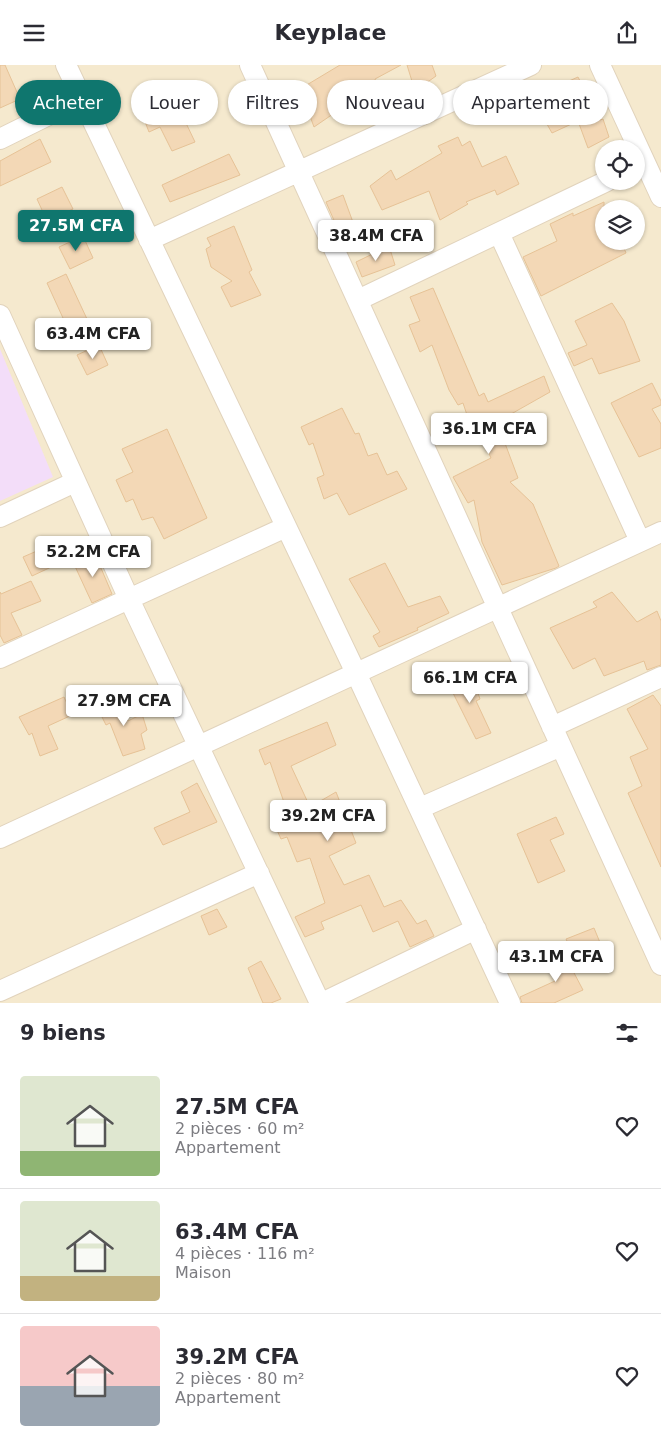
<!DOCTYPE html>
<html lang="fr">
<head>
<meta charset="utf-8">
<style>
  :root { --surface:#fff; --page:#f7f7f7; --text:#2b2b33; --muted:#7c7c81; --line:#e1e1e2; --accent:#0f766e }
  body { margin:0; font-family:"DejaVu Sans",sans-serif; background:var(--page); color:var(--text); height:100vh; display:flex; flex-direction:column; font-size:19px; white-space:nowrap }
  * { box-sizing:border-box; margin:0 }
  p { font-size:16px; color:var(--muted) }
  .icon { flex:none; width:28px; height:28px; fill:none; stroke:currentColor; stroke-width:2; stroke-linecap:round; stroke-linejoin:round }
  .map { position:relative; height:938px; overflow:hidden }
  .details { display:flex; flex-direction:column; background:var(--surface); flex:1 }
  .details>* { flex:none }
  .guide { position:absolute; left:15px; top:15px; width:631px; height:45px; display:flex; gap:10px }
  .tools { position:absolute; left:595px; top:75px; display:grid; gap:10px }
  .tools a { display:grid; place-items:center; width:50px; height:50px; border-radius:50%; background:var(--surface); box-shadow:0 1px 4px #0004; font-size:25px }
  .price { position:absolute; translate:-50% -42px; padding:0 11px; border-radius:5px; background:#fff; color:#222; font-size:16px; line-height:32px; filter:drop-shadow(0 1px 2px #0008) }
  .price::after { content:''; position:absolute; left:50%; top:30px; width:15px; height:11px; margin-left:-8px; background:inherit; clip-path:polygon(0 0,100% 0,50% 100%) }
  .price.selected { background:var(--accent); color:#fff }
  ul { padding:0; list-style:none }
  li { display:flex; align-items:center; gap:15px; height:125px; padding:0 20px }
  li+li { border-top:1px solid var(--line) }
  li span { display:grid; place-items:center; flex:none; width:140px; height:100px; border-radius:5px; color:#555 }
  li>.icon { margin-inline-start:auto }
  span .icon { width:60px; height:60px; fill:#fffc; stroke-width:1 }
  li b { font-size:21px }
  h2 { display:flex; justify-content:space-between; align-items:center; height:60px; padding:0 20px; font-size:21px }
  .pill { padding:0 18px; border-radius:22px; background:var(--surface); box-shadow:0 1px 4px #0004; font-size:18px; line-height:45px }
  .pill.selected { background:var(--accent); color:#fff }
  header { display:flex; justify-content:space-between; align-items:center; height:65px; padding:0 20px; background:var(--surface); font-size:22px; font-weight:800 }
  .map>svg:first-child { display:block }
  .residential { fill:#f5e9ce; fill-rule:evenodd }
  .education { fill:#f3ddf9 }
  .building { fill:#f3d8b6; stroke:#e6c296 }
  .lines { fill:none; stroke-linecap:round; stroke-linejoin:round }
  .street-casing { stroke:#e1d3bc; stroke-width:22 }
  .street { stroke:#fff; stroke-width:20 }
</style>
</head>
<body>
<header><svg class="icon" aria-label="menu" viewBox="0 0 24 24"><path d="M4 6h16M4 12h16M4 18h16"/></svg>Keyplace<svg class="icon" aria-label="share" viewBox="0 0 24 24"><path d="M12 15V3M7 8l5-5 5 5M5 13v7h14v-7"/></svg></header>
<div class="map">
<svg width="661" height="938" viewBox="0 0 661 938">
  <rect width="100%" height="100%" fill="#fdf6e0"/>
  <path class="residential" d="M0 0H661V938H0ZM604 84H636V116H604ZM604 144H636V176H604Z"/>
  <path class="education" d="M0 284 53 412 0 436Z"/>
  <path class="building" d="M0 0H5L20 34 0 43Z
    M340 0H401L375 14 376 18 348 36 349 38 314 62 300 24Z
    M407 0H432L436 11 415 26Z
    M578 12 600 55 603 54 609 72 588 83 578 56 552 68 535 38 565 29 560 20Z
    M171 28 183 57 185 56 195 77 172 86 160 62 149 67 142 49 152 45 148 37Z
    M458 72 462 81 470 76 482 102 506 91 519 119 497 130 495 125 466 137 468 139 440 155 429 126 382 145 370 121 391 105 396 115 442 88 438 81Z
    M40 74 51 97 0 121V96Z
    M229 89 240 110 170 137 162 120Z
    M62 122 73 144 47 156 37 134Z
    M343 130 354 160 340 169 326 137Z
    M604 137V176H621L626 188 541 231 523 192 557 176 550 159 573 148V151Z
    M234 161 252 205 249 207 261 230 231 242 221 222 232 216 211 202 206 184 211 181 207 173Z
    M83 171 93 193 70 204 59 182Z
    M389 181 395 200 362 212 356 197Z
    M66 209 87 254 68 264 47 218Z
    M433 223 479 331 484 328 488 337 544 311 550 327 497 357 518 413 510 417 533 439 559 501 556 503 502 520 482 477 474 435 468 438 453 412 491 393 479 367 474 371 463 338 458 340 449 325 432 280 420 287 409 260 420 256 410 232Z
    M612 238 624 256 640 296 599 309 592 293 574 301 568 288 587 280 575 256Z
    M99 280 108 300 87 310 77 290Z
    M652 318 661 336V340L652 344 661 359V383L639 392 611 338Z
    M342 343 355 369 359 368 368 391 377 388 387 410 397 406 407 424 349 450 337 428 324 434 317 413 324 410 313 378 309 380 301 362Z
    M167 364 207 453 164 474 153 452 142 455 133 434 126 437 116 415 133 407 122 384Z
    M53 479 62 497 32 511 23 492Z
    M95 489 112 529 92 538 73 497Z
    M385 498 408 542 440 531 449 548 417 563 418 565 379 582 373 571 380 567 349 514Z
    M31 516 41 536 11 548 22 570 4 578 0 570V527L1 529Z
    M612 527 637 557 657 546 661 556V600L647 605 644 596 604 611 595 593 573 604 550 563 597 542 593 537Z
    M471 608 480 634 476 636 491 668 476 674 448 618Z
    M653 630 661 641V802L628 728 642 721 630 692 648 684 627 644Z
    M64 632 72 650 48 661 58 684 40 691 32 668 29 670 19 652Z
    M119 632 128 656 142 649 147 665 141 669 145 684 123 691 110 658 106 660 97 642Z
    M327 657 336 680 291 701 310 742 336 727 356 778 329 791 344 820 369 810 384 842 401 835 417 859 426 855 434 871 410 882 398 856 373 867 361 840 321 857 324 864 305 872 295 852 325 838 310 793 297 797 287 772 281 774 271 752 287 746 270 697 265 700 259 685Z
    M197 718 217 757 163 780 154 763 190 747 181 727Z
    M556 752 564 769 550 775 565 806 538 818 517 769Z
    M217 844 227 862 209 870 201 851Z
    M594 863 601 880 574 891 566 874Z
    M562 885 583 925 554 938H522L520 932 555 916 546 893Z
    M261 896 281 934 271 938H263L248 903Z"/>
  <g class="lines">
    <g class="street-casing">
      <path id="street" d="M66 0 356 608 510 938
        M250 0 661 900
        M600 0 661 132
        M0 74 81 34
        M499 168 640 476
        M149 175 531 0
        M358 235 607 116
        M0 250 129 534 320 938
        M0 452 75 417
        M0 593 286 462
        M552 662 661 612
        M420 743 561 681
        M0 773 661 467
        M0 926 259 808
        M322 938 476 864"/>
    </g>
    <use href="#street" class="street"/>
  </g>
</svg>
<div class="tools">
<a><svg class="icon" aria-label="locate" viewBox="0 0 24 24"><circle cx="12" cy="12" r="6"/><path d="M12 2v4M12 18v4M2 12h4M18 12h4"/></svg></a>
<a><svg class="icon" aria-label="layers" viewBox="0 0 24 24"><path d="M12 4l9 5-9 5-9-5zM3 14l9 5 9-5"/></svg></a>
</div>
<b class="price selected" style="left:76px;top:187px">27.5M CFA</b>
<b class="price" style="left:376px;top:197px">38.4M CFA</b>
<b class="price" style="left:93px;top:295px">63.4M CFA</b>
<b class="price" style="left:489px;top:390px">36.1M CFA</b>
<b class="price" style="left:93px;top:513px">52.2M CFA</b>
<b class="price" style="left:470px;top:639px">66.1M CFA</b>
<b class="price" style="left:124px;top:662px">27.9M CFA</b>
<b class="price" style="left:328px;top:777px">39.2M CFA</b>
<b class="price" style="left:556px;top:918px">43.1M CFA</b>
<div class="guide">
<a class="pill selected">Acheter</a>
<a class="pill">Louer</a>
<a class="pill">Filtres</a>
<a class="pill">Nouveau</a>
<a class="pill">Appartement</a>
</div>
</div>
<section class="details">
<h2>9 biens<svg class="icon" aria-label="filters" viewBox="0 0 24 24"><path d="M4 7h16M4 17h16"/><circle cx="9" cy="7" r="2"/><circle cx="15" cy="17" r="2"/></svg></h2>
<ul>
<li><span style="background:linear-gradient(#dfe7d0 75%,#8fb573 0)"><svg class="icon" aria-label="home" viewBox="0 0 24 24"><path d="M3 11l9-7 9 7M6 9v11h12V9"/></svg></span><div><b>27.5M CFA</b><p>2 pièces · 60 m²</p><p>Appartement</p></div><svg class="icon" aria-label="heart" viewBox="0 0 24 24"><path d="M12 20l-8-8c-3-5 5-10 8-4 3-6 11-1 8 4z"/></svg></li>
<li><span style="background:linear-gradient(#dfe7d0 75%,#c2b280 0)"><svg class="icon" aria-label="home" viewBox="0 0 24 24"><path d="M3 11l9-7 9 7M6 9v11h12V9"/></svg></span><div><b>63.4M CFA</b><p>4 pièces · 116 m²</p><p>Maison</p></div><svg class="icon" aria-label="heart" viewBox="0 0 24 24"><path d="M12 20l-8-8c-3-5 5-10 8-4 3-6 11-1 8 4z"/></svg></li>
<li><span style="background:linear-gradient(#f6c9c9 60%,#9aa5b1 0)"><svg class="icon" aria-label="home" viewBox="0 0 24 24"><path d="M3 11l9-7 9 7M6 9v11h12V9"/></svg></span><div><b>39.2M CFA</b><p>2 pièces · 80 m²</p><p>Appartement</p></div><svg class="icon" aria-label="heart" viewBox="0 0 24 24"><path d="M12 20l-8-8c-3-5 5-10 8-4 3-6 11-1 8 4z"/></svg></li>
</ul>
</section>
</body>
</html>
